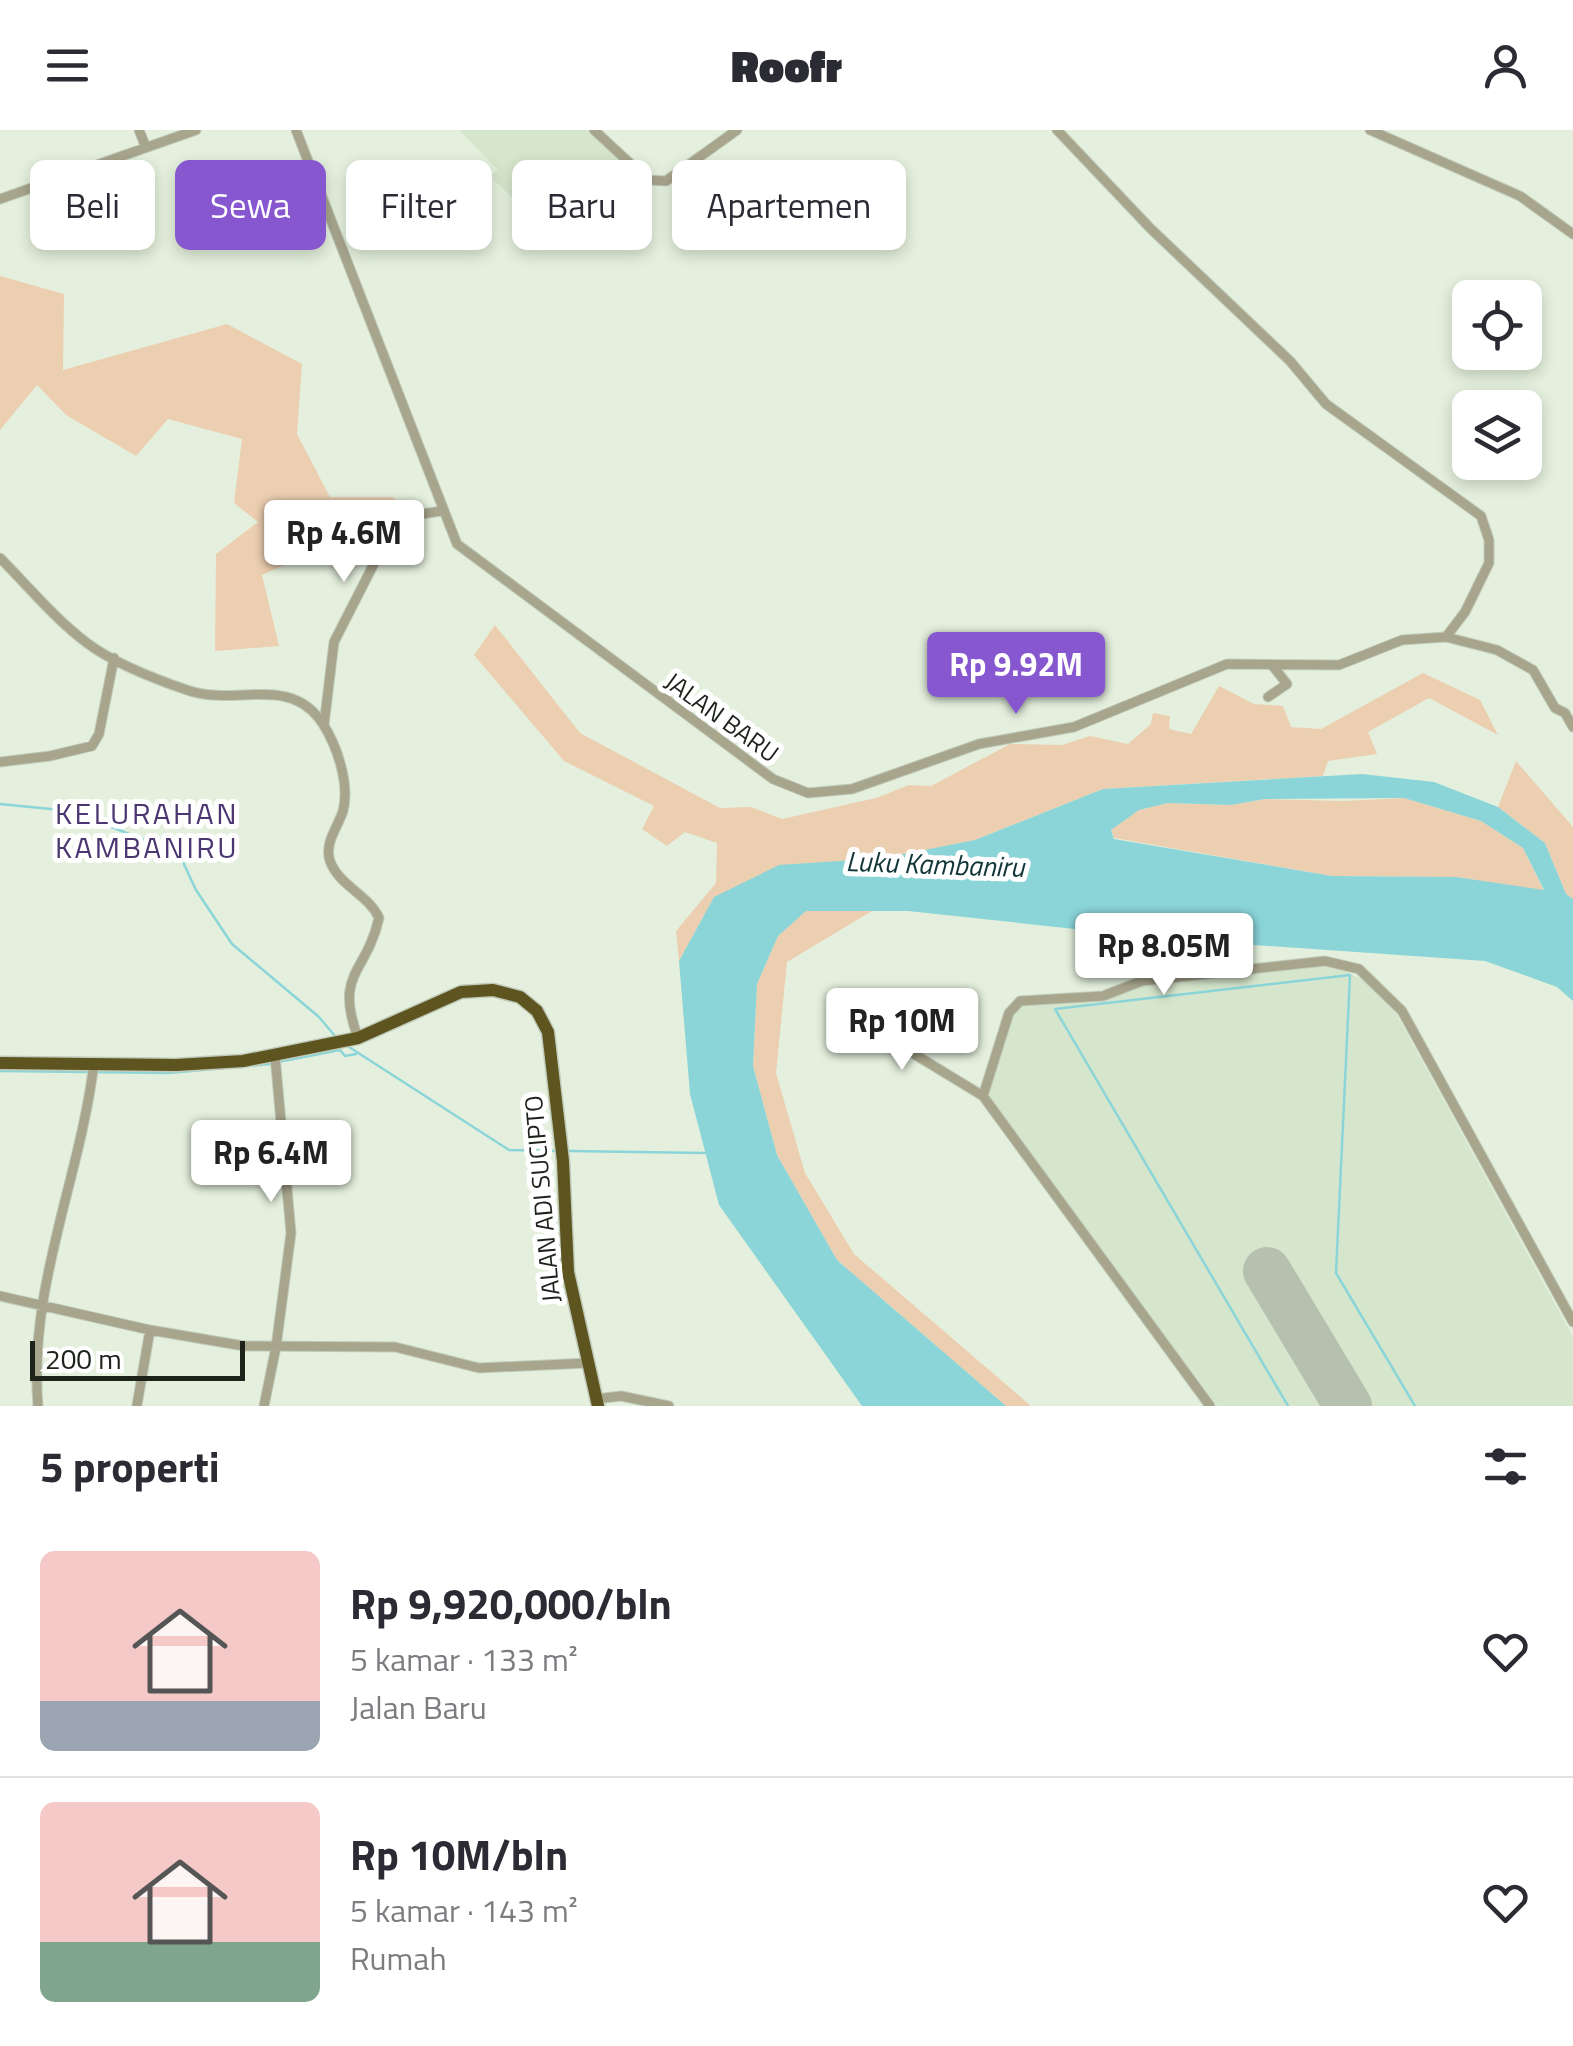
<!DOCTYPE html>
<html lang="id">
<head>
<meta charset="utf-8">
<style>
  :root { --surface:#fff; --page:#f2f2f3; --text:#2b2b33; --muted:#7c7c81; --line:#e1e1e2; --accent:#8757d0 }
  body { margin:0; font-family:"Titillium Web",sans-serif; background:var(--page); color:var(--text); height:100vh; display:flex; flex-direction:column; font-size:38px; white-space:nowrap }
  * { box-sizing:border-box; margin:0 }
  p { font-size:32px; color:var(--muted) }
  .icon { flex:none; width:55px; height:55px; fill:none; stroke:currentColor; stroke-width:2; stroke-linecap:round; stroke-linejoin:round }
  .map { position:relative; height:1276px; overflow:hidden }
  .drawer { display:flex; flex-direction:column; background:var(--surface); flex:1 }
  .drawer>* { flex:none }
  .guide { position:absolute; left:30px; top:30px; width:1000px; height:90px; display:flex; gap:20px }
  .fabs { position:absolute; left:1452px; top:150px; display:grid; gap:20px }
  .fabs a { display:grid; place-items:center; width:90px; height:90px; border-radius:15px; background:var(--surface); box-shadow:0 5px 15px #0003; font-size:50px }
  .scale { position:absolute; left:30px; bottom:25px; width:215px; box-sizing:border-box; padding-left:10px; border:5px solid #1d221b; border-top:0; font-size:28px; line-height:35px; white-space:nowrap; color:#1d221b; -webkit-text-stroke:8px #fff; paint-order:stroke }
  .price { position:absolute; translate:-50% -85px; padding:0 22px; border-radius:10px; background:#fff; color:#222; font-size:32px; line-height:65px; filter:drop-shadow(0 2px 5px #0008) }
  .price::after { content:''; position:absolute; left:50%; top:60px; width:30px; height:22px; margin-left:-15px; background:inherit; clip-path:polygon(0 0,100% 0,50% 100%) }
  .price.on { background:var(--accent); color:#fff }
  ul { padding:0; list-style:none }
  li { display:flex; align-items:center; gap:30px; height:250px; padding:0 40px }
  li+li { border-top:2px solid var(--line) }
  li span { display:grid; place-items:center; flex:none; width:280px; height:200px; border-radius:15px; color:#555 }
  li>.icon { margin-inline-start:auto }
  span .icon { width:120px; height:120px; fill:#fffc; stroke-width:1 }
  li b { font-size:42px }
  h2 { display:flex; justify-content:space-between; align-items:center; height:120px; padding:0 40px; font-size:42px }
  .tag { padding:0 35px; border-radius:15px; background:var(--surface); box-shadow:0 5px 15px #0003; font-size:35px; line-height:90px }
  .tag.on { background:var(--accent); color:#fff }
  header { display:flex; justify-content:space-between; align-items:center; height:130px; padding:0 40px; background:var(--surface); font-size:45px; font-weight:800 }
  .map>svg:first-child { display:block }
  .built { fill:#d6e6cc }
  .green { fill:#eccfb1 }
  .water { fill:#8bd5d8; fill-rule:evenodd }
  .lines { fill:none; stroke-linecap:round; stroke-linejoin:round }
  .stream { stroke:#8bd5d8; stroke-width:2.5 }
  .runway { stroke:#b5c0af; stroke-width:48 }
  .minor-casing { stroke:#c0cbba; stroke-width:11 }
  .highway-casing { stroke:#c0cbba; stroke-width:15 }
  .minor { stroke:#a8a58d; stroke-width:9 }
  .highway { stroke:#5d5420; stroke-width:12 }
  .labels { text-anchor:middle; stroke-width:10; stroke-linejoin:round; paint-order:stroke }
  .street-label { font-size:25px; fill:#1d221b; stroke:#fff }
  .water-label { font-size:28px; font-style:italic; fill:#123638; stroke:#fff }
  .quarter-label { font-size:30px; letter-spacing:2.5px; fill:#4c3671; stroke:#fff }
</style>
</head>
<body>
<header><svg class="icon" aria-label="menu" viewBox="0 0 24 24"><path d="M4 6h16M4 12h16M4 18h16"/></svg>Roofr<svg class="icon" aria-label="person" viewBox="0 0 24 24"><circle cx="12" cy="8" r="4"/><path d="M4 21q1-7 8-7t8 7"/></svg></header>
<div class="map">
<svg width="1573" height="1276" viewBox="0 0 1573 1276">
  <rect width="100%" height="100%" fill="#e4f0dd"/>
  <path class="built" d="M459 0H586L633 43 590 84 565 61 538 91 489 46 498 40Z
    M1333 834 1368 853 1397 885 1573 1207V1276H1217L986 965 1016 875 1103 869 1139 854Z"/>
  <path class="green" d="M0 146 64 164 63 240 227 194 302 234 297 304 330 367H393L410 383 395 395 332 391 304 426 262 445 279 516 215 521 216 424 258 392 234 373 242 309 168 289 136 326 66 285 37 255 0 300Z
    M495 495 580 603 720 678 751 677 782 689 876 668 909 655 931 656 1010 614 1062 615 1090 606 1128 614 1151 594 1153 583 1170 586 1169 599 1191 604 1219 556 1254 574 1283 576 1291 597 1321 599 1423 543 1480 570 1498 605 1429 568 1368 602 1377 624 1328 631 1323 646 1103 659 975 710 714 767 679 831 676 801 716 753 717 713 685 702 667 716 642 699 654 676 564 631 474 525Z
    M1516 631 1573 697V769L1566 764 1545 713 1498 677Z
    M1404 668 1481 691 1523 718 1544 761 1456 747 1332 746 1114 708 1111 700 1139 680 1168 673 1231 675 1265 669 1344 671Z
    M806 780 872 781 787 832 776 943 805 1043 854 1124 1031 1276H1006L837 1130 777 1025 753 936 757 854 778 806Z"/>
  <path class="water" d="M1362 644 1434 652 1498 677 1545 713 1566 764 1573 769V871L1557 857 1485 831 1168 809 908 781H806L778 806 757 854 753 936 777 1025 837 1130 1006 1276H862L719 1075 690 964 679 831 714 767 779 735 884 728 975 710 1103 659ZM1404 668 1481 691 1523 718 1544 760 1456 747 1332 746 1114 709 1111 700 1139 680 1168 673 1231 675 1265 669Z"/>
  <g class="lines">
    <path class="stream" d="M0 674 71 681 157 715 182 730 196 760 232 814 319 887 335 906
      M349 917 509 1020 556 1021
      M278 932 340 920 345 926 356 924
      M0 941 169 943 270 934
      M569 1021 705 1023
      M1288 1276 1055 879 1350 845 1336 1143 1415 1276"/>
    <path class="runway" d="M1267 1141 1348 1276"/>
    <g class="minor-casing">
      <path id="minor" d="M139 0 145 15
        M296 0 457 414 773 649 808 663 852 659 979 614 1074 597 1227 534 1339 535 1402 510 1446 507 1465 482 1489 433V410L1481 386 1326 274 1290 231 1151 99 1057 0
        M594 0 648 50 666 51 737 0
        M1370 0 1520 66 1573 104
        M0 69 196 0
        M0 428C28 456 55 489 87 513 115 534 157 550 190 561 237 576 291 544 323 594 337 616 350 654 343 681 338 697 324 713 330 731 339 756 369 765 379 788 366 845 334 842 358 908
        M1446 507 1497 520 1533 540 1555 578 1565 583 1573 597
        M1268 567 1287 554 1272 535
        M324 595 334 512 382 418 409 386 441 381
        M0 632 50 626 92 616 99 604 114 528
        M845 882 983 966
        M0 1166 150 1200 244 1216 395 1217 479 1238 588 1233
        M596 1269 621 1266 669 1276
        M137 1275 150 1200
        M38 1276C28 1157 80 1049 94 933
        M264 1276 276 1217 291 1103 275 926
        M1210 1276 983 966 1009 883 1020 871 1103 866 1142 851 1325 831 1359 839 1402 881 1573 1192"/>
    </g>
    <g class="highway-casing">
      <path id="highway" d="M0 933 176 935 243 931 358 908 461 862 493 860 520 867 537 881 548 902 563 1031 568 1142 598 1276"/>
    </g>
    <use href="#minor" class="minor"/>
    <use href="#highway" class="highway"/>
  </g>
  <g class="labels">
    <g class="street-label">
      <text transform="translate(722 587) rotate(36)" y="9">JALAN BARU</text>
      <text transform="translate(542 1069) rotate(-95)" y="9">JALAN ADI SUCIPTO</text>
    </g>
    <g class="water-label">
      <text transform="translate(935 734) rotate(2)" y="10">Luku Kambaniru</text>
    </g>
    <g class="quarter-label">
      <text x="147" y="694">KELURAHAN<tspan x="147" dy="34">KAMBANIRU</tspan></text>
    </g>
  </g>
</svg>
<div class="fabs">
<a><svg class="icon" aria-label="locate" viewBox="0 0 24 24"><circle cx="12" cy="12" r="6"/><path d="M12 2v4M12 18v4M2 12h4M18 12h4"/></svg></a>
<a><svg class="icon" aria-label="layers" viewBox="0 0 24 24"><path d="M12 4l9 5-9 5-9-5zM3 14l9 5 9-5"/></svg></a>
</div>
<div class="scale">200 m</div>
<b class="price" style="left:344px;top:455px">Rp 4.6M</b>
<b class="price on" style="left:1016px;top:587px">Rp 9.92M</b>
<b class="price" style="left:1164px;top:868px">Rp 8.05M</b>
<b class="price" style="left:902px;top:943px">Rp 10M</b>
<b class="price" style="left:271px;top:1075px">Rp 6.4M</b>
<div class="guide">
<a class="tag">Beli</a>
<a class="tag on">Sewa</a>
<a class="tag">Filter</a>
<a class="tag">Baru</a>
<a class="tag">Apartemen</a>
</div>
</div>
<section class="drawer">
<h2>5 properti<svg class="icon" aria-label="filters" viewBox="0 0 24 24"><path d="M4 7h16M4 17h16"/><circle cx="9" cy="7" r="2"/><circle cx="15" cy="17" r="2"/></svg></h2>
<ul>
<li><span style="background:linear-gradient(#f6c9c9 75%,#9aa5b1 0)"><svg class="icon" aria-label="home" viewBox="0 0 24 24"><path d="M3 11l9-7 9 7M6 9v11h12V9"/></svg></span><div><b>Rp 9,920,000/bln</b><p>5 kamar · 133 m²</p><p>Jalan Baru</p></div><svg class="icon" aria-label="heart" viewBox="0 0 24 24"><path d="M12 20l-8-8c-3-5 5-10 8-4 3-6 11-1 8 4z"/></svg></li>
<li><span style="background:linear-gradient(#f6c9c9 70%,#7fa58c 0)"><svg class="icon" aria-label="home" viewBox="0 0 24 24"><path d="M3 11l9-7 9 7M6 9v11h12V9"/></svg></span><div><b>Rp 10M/bln</b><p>5 kamar · 143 m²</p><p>Rumah</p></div><svg class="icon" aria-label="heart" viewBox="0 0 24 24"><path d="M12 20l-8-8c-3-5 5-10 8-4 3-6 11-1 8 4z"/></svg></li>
</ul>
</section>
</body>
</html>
